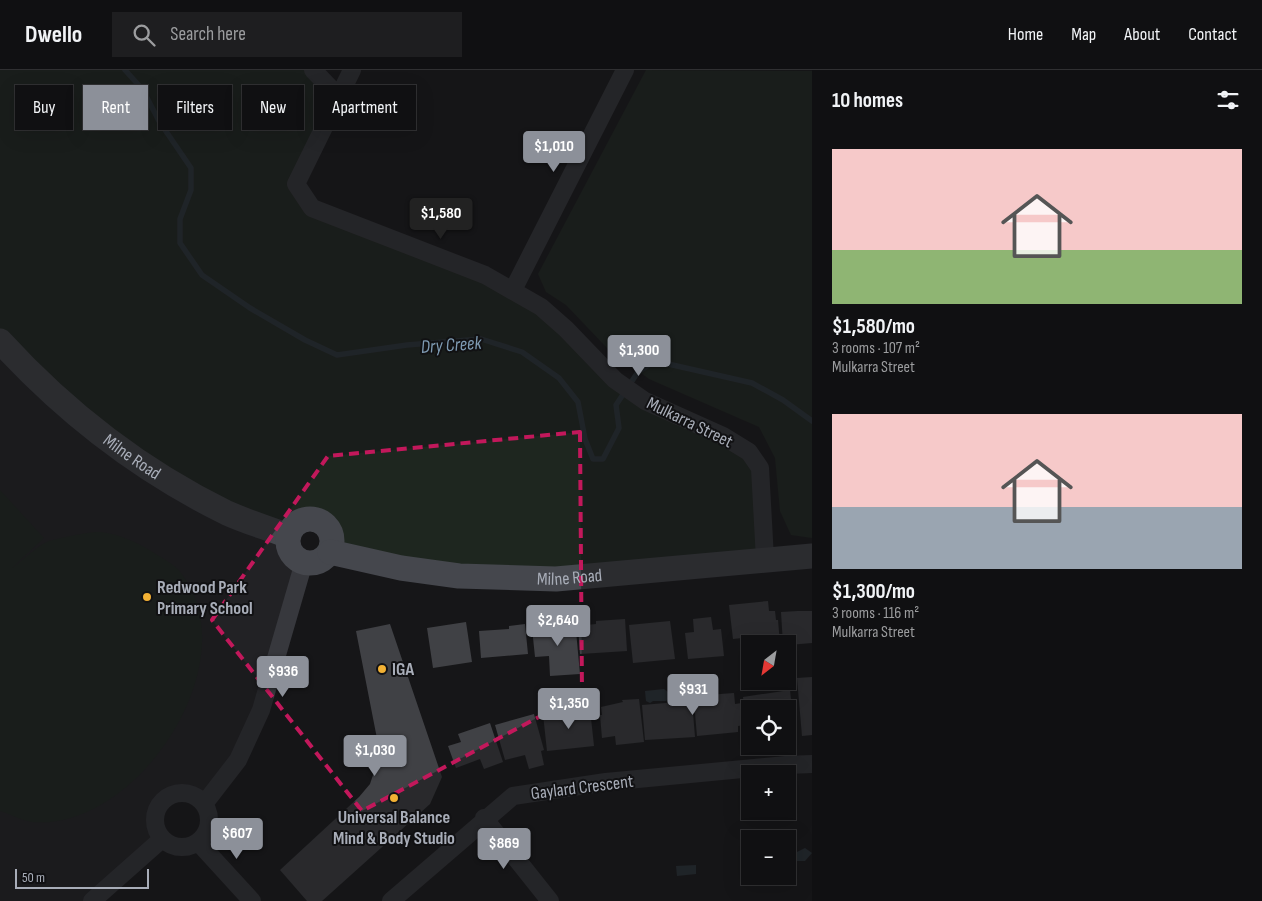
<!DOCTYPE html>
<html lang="en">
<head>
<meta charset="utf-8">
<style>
  :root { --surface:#101012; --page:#1e1e20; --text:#f1f3f6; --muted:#9c9d9f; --line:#303032; --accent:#8c9099 }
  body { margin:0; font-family:"Sofia Sans Condensed",sans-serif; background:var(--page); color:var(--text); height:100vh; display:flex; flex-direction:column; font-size:19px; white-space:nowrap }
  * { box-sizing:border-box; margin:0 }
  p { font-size:16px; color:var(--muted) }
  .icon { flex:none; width:28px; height:28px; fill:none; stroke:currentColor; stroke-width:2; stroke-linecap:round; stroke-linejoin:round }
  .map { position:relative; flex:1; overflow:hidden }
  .side { display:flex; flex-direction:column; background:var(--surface); width:450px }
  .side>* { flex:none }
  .top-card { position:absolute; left:15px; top:15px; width:475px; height:45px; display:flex; gap:10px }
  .needle { width:32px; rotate:211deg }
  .tools { position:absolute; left:741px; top:565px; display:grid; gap:10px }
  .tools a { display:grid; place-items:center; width:55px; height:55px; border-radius:0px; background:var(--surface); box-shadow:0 5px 20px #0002,0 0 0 1px var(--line); font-size:25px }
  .scale { position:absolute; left:15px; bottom:12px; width:134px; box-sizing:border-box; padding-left:5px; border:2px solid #a8adb8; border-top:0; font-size:14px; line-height:18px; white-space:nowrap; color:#a8adb8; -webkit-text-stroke:4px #111113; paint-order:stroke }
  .price { position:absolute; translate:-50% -42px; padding:0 11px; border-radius:5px; background:var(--accent); color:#fff; font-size:16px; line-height:32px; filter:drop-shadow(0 1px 2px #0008) }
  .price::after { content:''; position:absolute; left:50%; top:30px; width:15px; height:11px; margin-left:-8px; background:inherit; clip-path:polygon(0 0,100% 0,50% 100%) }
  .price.selected { background:#222; color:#fff }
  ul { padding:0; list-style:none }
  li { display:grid; align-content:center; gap:10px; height:265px; padding:0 20px }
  li span { display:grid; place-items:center; height:155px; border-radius:0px; color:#555 }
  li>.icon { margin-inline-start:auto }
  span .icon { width:90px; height:90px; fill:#fffc; stroke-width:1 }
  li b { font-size:21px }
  h2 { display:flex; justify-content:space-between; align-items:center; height:60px; padding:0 20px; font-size:21px }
  .chip { padding:0 18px; border-radius:0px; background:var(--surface); box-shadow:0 5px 20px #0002,0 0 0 1px var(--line); font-size:18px; line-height:45px }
  .chip.selected { background:var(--accent); color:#fff }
  header { display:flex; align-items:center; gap:30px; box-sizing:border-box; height:70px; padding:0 25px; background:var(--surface); border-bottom:1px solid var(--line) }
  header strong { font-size:24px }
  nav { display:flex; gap:28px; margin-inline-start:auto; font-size:18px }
  .search { width:350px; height:45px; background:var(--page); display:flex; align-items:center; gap:12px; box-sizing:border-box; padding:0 18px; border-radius:0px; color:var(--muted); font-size:19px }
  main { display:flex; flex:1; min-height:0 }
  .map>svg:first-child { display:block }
  .built { fill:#222225 }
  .green { fill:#1e261f }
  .water { fill:#2c353c }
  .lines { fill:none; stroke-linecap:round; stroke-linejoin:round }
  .stream { stroke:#2c353c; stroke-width:5.5 }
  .building { fill:#404145 }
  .minor { stroke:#37383d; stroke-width:18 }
  .secondary { stroke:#45474d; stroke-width:25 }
  .marked { fill:none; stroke:#c2185b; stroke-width:4; stroke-dasharray:10 6; stroke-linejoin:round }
  .poi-dot { fill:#f2b134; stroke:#111113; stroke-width:2 }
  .labels { text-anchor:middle; stroke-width:4; stroke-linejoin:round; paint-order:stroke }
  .street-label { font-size:18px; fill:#a8adb8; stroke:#111113 }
  .poi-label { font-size:18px; font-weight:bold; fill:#a8adb8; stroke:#111113; text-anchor:start }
  .water-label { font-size:19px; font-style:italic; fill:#7f9bb3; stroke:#111113 }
</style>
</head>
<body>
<header>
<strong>Dwello</strong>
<div class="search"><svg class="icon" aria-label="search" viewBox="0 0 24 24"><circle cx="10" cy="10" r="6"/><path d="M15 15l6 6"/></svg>Search here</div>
<nav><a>Home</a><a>Map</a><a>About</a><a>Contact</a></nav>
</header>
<main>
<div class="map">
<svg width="812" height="831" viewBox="0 0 812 831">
  <rect width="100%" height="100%" fill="#161618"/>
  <path class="built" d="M0 271 288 473 289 479 297 489 268 620 204 734 189 723 180 722 163 729 155 745 157 762 92 831H0Z"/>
  <path class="green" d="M0 0H313L338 26 301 121 312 138 513 220 615 310 749 382 765 489 500 509 332 474C332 450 307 440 291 459L151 400 0 271Z
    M646 0 812 1V468L791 465 780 441 775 388 759 357 649 309 607 278 566 235 546 222 538 204Z
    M0 420 44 468 12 498C24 490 36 476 49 471 59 468 91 461 101 462 118 464 137 472 151 481 160 487 175 494 181 503 250 591 137 762 32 752 22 751 10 744 0 741Z"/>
  <path class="water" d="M664 619 668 622 669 628 666 631H653L650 633 646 631 645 621Z
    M805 778 812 783 805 791H790L789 779 797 782Z
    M696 795V804L677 806 676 796Z"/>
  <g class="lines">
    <path class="stream" d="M125 0 143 20 159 51 191 98V120L180 149V173L202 205 250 238 305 270 337 285 407 275 481 269 522 282 559 308 578 332 585 369 593 389H603L619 358 616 335 638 302 655 291 752 313 783 330 812 351"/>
  </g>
  <path class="building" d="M768 531 769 541H775L776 550H778L780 574H759V566L733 569 729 535Z
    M798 541H812V573L788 575 783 574 781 542Z
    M711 547 713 560 721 559 724 586 688 589 685 563 694 562 693 549Z
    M625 549 627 581 580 584 578 556 596 554V551Z
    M575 550 580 604 550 606 549 586 535 587 532 558 550 556 549 553Z
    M670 551 675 589 633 593 629 555Z
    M466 552 472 592 433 598 427 558Z
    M390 554 442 707 430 734 322 831H307L280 800 359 727 370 714 380 684 356 561Z
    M525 554 528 584 481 588 479 561 509 559V556Z
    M812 607V665L802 666 797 608Z
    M691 618 692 628 694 626 734 623 735 634 742 633 744 655 738 656V662L697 666 695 643H693L695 667 645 670 642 635 678 632 677 623 681 619Z
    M790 620 794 658 788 659V639H750V656L746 657 743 627Z
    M639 629 644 672 616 675 615 666 602 668 600 645H602L601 637 623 632 622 630Z
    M590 639 594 676 547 681 543 644Z
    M534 644 544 680 541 681 544 695 529 699 525 685 505 690 495 655Z
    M490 653 503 692 484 699 480 689 456 698 448 676 461 672 458 664Z"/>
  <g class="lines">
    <path class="minor" d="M313 0 338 26
      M352 0 296 114 312 138 485 205 541 237 566 259 615 310 645 331 723 366 749 382 760 398 765 489
      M513 220 625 0
      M155 750a27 27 0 1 1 54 0a27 27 0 1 1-54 0Z
      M204 734 238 690 261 640 304 492
      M484 748 550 831
      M198 772 252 831
      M92 831 162 769
      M391 831 513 726 606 712 786 695 812 694"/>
    <g class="secondary">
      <path id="s1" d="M0 271C64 341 141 401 227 443 247 452 268 458 288 466"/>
      <circle cx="310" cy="471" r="22"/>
      <path id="s2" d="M330 482 401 498 459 506 556 509 812 486"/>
    </g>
  </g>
  <path d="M0 0H812V831H0ZM580 362 582 624 362 741 212 550 328 386Z" fill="#161618" fill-opacity=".55" fill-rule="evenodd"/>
  <path class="marked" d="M580 362 582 624 362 741 212 550 328 386Z"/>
  <g class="poi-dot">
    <circle cx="147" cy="527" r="5"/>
    <circle cx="382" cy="599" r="5"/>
    <circle cx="394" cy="728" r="5"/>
  </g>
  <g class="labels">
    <g class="street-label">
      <text transform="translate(690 352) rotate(26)" y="6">Mulkarra Street</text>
      <text dy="6" stroke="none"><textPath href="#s1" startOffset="176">Milne Road</textPath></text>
      <text dy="6" stroke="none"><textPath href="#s2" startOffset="242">Milne Road</textPath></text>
      <text transform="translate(582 717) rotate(-7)" y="6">Gaylard Crescent</text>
    </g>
    <g class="poi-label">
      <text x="157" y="523">Redwood Park<tspan x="157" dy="21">Primary School</tspan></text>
      <text x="392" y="605">IGA</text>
      <text x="394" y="753" text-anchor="middle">Universal Balance<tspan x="394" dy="21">Mind &amp; Body Studio</tspan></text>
    </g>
    <g class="water-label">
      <text transform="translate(451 274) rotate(-4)" y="7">Dry Creek</text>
    </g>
  </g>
</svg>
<div class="tools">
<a><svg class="needle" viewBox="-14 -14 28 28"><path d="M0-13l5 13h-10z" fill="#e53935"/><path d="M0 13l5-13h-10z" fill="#9c9d9f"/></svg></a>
<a><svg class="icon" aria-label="locate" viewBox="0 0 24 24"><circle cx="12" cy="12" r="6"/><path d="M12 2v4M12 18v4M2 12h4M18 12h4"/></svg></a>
<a>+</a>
<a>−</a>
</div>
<div class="scale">50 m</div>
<b class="price" style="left:554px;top:103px">$1,010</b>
<b class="price selected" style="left:441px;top:170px">$1,580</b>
<b class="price" style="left:639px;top:307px">$1,300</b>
<b class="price" style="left:558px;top:577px">$2,640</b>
<b class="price" style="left:283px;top:628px">$936</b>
<b class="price" style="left:693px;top:646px">$931</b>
<b class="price" style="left:569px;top:660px">$1,350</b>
<b class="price" style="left:375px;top:707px">$1,030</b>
<b class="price" style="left:237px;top:790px">$607</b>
<b class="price" style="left:504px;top:800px">$869</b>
<div class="top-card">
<a class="chip">Buy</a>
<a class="chip selected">Rent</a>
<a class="chip">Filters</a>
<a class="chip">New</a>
<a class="chip">Apartment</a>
</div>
</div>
<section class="side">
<h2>10 homes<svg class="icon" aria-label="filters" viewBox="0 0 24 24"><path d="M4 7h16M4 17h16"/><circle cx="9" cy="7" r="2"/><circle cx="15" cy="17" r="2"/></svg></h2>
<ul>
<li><span style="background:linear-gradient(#f6c9c9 65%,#8fb573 0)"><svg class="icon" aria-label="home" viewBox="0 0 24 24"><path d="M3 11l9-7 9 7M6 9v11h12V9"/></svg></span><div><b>$1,580/mo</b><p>3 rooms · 107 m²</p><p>Mulkarra Street</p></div></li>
<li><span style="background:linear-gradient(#f6c9c9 60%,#9aa5b1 0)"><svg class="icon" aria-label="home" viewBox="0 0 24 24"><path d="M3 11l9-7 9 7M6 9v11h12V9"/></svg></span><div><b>$1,300/mo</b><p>3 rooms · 116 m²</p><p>Mulkarra Street</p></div></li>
</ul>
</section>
</main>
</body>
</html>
